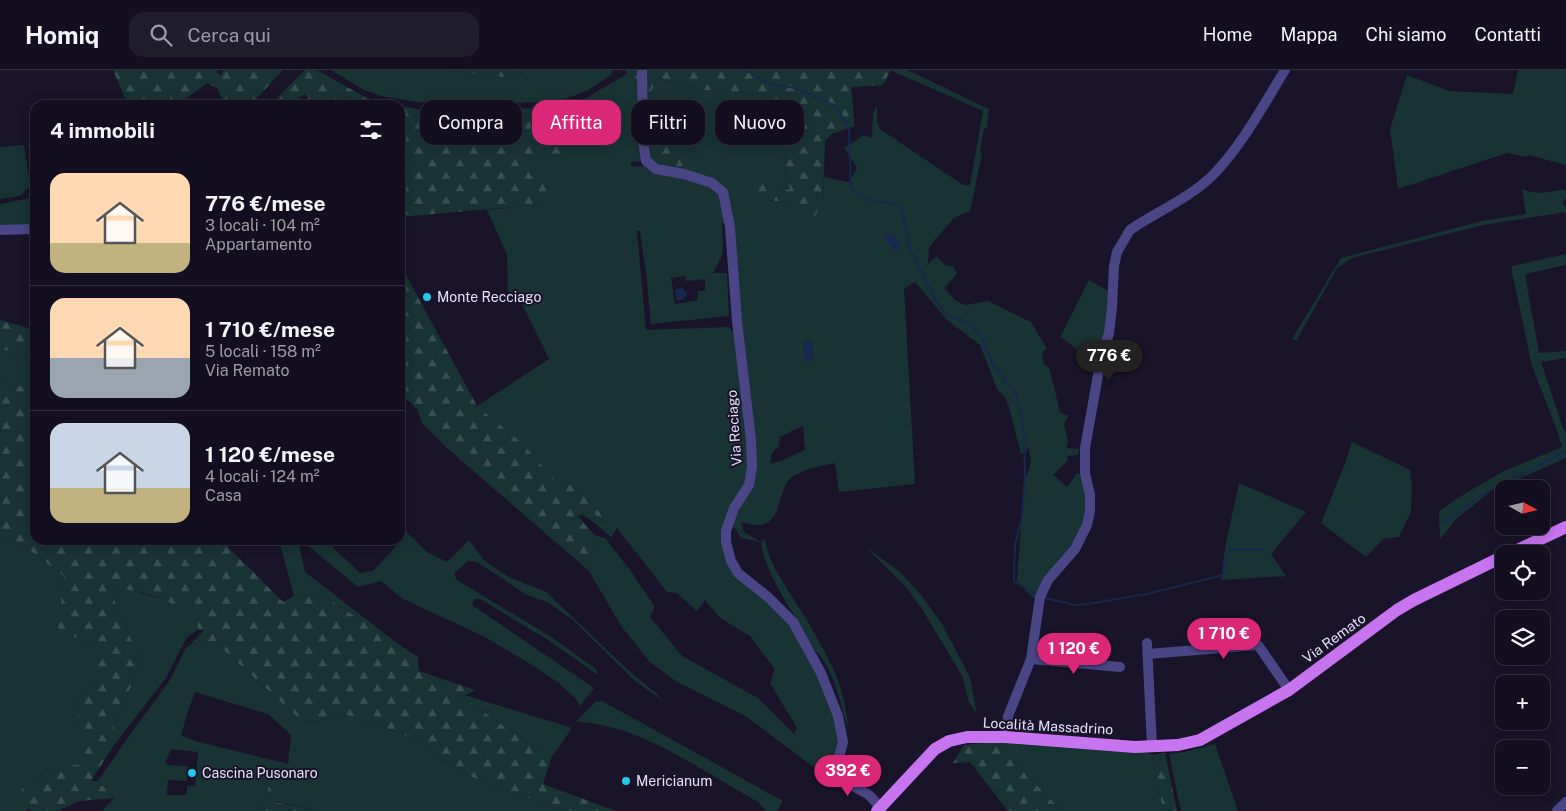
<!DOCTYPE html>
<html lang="it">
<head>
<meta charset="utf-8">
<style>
  :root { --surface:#130f20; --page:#201d2d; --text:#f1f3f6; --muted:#9d9ca5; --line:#322f3e; --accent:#db2777 }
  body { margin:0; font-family:"Public Sans",sans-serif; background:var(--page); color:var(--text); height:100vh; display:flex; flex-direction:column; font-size:19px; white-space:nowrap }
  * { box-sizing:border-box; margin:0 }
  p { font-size:16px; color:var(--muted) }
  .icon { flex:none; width:28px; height:28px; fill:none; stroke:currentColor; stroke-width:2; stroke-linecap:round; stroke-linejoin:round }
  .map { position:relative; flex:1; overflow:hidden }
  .side { position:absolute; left:30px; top:30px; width:375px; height:445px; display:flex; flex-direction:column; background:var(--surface); border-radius:15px; box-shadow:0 2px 12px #0003,0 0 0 1px var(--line) }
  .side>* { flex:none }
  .banner { position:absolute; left:420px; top:30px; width:475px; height:45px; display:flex; gap:10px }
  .needle { width:32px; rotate:98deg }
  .buttons { position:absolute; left:1495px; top:410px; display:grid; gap:10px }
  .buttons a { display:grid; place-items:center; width:55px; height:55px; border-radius:10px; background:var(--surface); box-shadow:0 2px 12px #0003,0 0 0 1px var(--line); font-size:25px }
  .price { position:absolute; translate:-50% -42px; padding:0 11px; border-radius:18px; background:var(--accent); color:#fff; font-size:16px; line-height:32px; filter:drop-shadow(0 1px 2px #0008) }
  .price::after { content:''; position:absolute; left:50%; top:30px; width:15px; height:11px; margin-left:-8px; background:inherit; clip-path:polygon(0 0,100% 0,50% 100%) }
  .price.on { background:#222; color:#fff }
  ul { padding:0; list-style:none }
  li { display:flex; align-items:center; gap:15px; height:125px; padding:0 20px }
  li+li { border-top:1px solid var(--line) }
  li span { display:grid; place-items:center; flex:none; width:140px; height:100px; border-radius:15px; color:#555 }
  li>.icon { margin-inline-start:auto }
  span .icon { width:60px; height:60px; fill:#fffc; stroke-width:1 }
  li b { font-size:21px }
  h2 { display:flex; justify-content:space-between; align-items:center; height:60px; padding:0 20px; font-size:21px }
  .pill { padding:0 18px; border-radius:15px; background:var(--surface); box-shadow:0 2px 12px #0003,0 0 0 1px var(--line); font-size:18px; line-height:45px }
  .pill.on { background:var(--accent); color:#fff }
  header { display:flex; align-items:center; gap:30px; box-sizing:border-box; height:70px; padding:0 25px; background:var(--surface); border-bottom:1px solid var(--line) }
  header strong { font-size:24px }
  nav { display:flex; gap:28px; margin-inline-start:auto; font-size:18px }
  .search { width:350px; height:45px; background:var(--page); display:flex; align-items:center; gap:12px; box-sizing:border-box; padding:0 18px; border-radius:15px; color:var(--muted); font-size:19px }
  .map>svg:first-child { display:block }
  .green { fill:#183334; fill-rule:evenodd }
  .forest { fill:url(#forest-firs) }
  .water { fill:#16284d }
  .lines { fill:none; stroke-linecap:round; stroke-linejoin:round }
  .stream { stroke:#16284d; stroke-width:2 }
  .minor { stroke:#4a4584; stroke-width:10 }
  .major { stroke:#c774f0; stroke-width:12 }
  .poi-dot { fill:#22cae7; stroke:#19142a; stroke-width:2 }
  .labels { text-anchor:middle; stroke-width:4; stroke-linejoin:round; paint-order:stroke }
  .poi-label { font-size:14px; fill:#e5e1fc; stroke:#19142a; text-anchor:start }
  .street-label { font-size:14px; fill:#e5e1fc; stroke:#19142a }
</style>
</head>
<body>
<header>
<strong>Homiq</strong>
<div class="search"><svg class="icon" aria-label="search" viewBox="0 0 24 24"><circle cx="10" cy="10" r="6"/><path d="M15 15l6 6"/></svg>Cerca qui</div>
<nav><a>Home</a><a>Mappa</a><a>Chi siamo</a><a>Contatti</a></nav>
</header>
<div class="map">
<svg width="1566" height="741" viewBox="0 0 1566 741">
  <defs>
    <pattern id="forest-firs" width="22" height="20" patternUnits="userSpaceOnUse" patternTransform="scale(1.25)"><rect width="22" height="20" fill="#183334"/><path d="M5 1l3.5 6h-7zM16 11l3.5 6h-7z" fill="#395052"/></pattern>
  </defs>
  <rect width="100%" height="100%" fill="#19142a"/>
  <path class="green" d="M331 0H447L518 9 523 5 518 0H612V4L587 21 556 32 446 33 417 32 381 26 364 20Z
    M890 0H907L989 39 987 58 984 59 980 79 982 84 970 141 954 148 929 177 928 194 937 186 945 195 954 197 957 204 944 218 956 231 965 235 988 231 1031 252 1047 279 1042 282 1044 294 1049 297 1060 342 1068 346 1064 354 1068 373 1066 378 1080 379 1077 385 1067 386 1068 390 1053 405 1067 417 1077 403 1083 405 1086 418V437L1083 460 1039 530 1032 527 1017 510 1024 416 1031 392 1028 375 1027 382 1021 384 1009 337 1004 326 997 319 980 275 947 250 915 212 904 219 915 414 839 422 835 393C822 396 796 400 788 411 778 425 781 452 760 455 754 456 747 453 741 452L744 462 761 472 765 469C768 494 790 522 803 544 815 564 828 586 837 608 844 625 846 643 849 660 839 633 836 601 814 579 799 550 764 504 761 472L741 468 732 454 753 411 731 153H722L723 183 713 203H727L729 246 651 254 647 210 640 161H637L646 260 729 257 734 263 748 371 746 412 729 439 728 494 792 555 835 643 839 676 836 707 824 705 747 647 677 612 650 592 621 556 589 501 594 465 605 468 630 500 655 537 650 547 682 586 758 628 794 664 797 658 770 613 775 599 750 566 720 548 705 530 697 541 677 523 667 522 617 458 611 467 587 447 581 445 592 442 606 454 603 445 570 413 562 417 522 374 477 336 549 289 522 234 508 228 507 185 487 140 546 134 525 95 540 86 553 88 565 85 566 60 553 51 485 39 556 38 583 30 627 4 639 13 637 60 644 91 631 92V96L683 97 647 30 657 8 705 20 763 24 779 58 790 120 766 112 769 130 797 134 823 129 824 107 849 112 857 98 844 78 864 65 872 68 873 42 877 36V51L880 59 963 115H970L983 41ZM685 206 686 211 706 209 705 210V221H698V230L675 234 671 208ZM803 356 805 380 783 390 770 394 772 383 779 376 780 367Z
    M1518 0H1566V95L1529 85 1526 87 1507 83 1398 119 1390 59 1407 5 1449 21 1513 24Z
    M333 24 348 27 358 35H339Z
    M24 75 30 116 20 126 0 129V77Z
    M410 84 416 95 400 103V85Z
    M1522 119C1540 127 1549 120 1566 120V129L1563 131 1564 136H1566V142L1483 155 1352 188 1337 198 1296 271 1292 269 1341 188 1482 151 1526 144Z
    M31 128 35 155 0 156V134Z
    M1566 184V195L1525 204 1539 283 1566 281V288L1541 292 1564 361H1566V388L1491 421 1456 449 1440 469 1439 441 1466 423 1504 401 1562 377 1557 360 1532 296 1512 202V196Z
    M1089 210 1110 222 1107 255 1098 286C1080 287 1074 275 1060 267Z
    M5 280 35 288V318L0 313V282Z
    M1352 372 1410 400 1412 416 1411 442 1399 467 1383 469 1366 487 1321 453 1344 396Z
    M1239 413 1306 442 1271 484 1286 506 1221 510 1226 473Z
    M400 456 427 482 447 492 469 470 484 490 495 498 509 507 546 522 627 599 656 623 663 631 634 610 572 549 547 532 527 525 477 492 468 491 454 503 457 510 550 566 595 598 598 605 548 570 480 529H474L472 535 594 618 580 636 577 630 559 613 532 595 483 566 403 529 381 511 358 517 301 470H325L360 503 373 501 397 475 396 470H400Z
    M0 467 28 479 64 506 59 558 95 578V609L75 632 81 660V695L44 700 38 714 21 738H29L26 741H0Z
    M279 470H298L305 502 401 576 322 525 294 526Z
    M866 477 900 502 921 525 942 554 970 607 977 645 968 630 963 607 922 539 906 517Z
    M125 518 168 531 197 546 198 560 187 567 166 608 114 675V656L141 593 110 520Z
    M201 570 216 573 303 652 322 650 334 646 348 645 364 652 393 660 424 675 461 703 563 741H320L276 731 269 716 261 741H102L114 728 98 711 131 663 168 613 186 578 192 573 193 575ZM195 622 268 644 291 665 288 694 199 672 181 666 186 647ZM172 679 198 682 195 716H187V725H167L168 710 187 711 188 696 168 695 165 692Z
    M465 625 572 658 551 688 462 627Z
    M602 631 783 731 777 741H766L758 732C705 703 638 653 576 652L595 632Z
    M995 672 1147 682 1152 685 1163 741H1062Z
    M1215 674 1238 741H1181L1169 684 1184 682Z"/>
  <path class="forest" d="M113 0H216L220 6 224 0H283L257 28 248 35H224L217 18 207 13 178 35H128Z
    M305 0H317L363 26 376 31 396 35H358L348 27 334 24 339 35H313L305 24 292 35H270Z
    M447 0H518L523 6 518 9Z
    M626 0H890V1L883 15 851 17 855 56 832 64 825 71 823 129 811 155 797 134 769 130 751 116 766 112 790 120 779 58 763 24 705 20 657 8 647 30 684 98 657 96 648 87 643 17 627 4Z
    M400 36 417 39H485L553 51 566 60 565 85 553 88 540 86 526 95 531 106 547 113 546 134 411 146 400 144V103L416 95 410 84 400 85Z
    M400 194 477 336 522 373 562 417 570 413 603 445 608 455 592 442 578 446 594 465 589 501 447 378 422 353 417 339 400 323Z
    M0 250 35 260V288L5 280 0 282Z
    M0 313 35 318V470H221L283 532 294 526 322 525 418 587 419 601 475 620 462 627 551 688 543 714 616 741H563L461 703 424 675 393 660 364 652 348 645 334 646 322 650 303 652 216 573 201 570 192 575V573L204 560H198L197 546C172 533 138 515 110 520L141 593 114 656V675L91 711H98L114 728 80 731 57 741H31L29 738H12L26 711 38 714 44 700 81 694V660L75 632 95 609V578L58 558 64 506 28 479 0 467Z
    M995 672 1062 741H1008L970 692 953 693 964 675Z
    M1165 683 1177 741H1163L1152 685Z
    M269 716 278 722 276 732 320 741H261Z"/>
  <path class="water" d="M892 163 901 177 894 181 885 167Z
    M683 218V221H686L687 226 684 227V230H676L675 219Z
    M811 270 814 291 805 292 803 271Z"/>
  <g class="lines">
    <path class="stream" d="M745 0 770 14 796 18 836 36 849 58 851 118 867 130 901 135 909 177 935 229 945 244 968 253 981 266 992 293 1017 325 1024 364 1025 406 1022 448 1015 475 1014 511 1036 524
      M1439 455 1487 422 1566 381
      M1045 528 1075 535 1088 534 1147 524 1223 505 1229 479H1264"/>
    <path class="minor" d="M642 0 643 70 646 91 656 99 684 104 712 113 723 122 730 157 737 251 751 370 752 397 749 415 734 438 726 461V472L731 491 738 503 768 527 793 552 821 603 838 646 843 672 838 691V702L844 711 869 725 880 737
      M0 160 35 159
      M1147 573 1152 676
      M1148 584 1258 575 1289 620
      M1031 589 1120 597
      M1005 667 1008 646 1031 589 1040 527 1048 510 1075 479 1087 455 1090 441V425L1085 403V378L1100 294 1109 263 1112 238 1114 196 1117 182 1130 160 1136 156C1161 140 1192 126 1213 105 1242 75 1263 36 1285 0
      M1557 741 1566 732"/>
    <path class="major" d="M1509 484 1566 457
      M877 741 935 679 949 671 967 667H1005L1135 677 1178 675 1200 670 1289 620 1397 540 1414 530 1504 486"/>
  </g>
  <g class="poi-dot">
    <circle cx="427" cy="227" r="5"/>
    <circle cx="192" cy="703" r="5"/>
    <circle cx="626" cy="711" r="5"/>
  </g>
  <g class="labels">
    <g class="poi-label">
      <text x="437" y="232">Monte Recciago</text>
      <text x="202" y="708">Cascina Pusonaro</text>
      <text x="636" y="716">Mericianum</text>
    </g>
    <g class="street-label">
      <text transform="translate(734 358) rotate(-94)" y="5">Via Reciago</text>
      <text transform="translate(1334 568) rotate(-36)" y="5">Via Remato</text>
      <text transform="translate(1048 656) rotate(3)" y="5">Località Massadrino</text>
    </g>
  </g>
</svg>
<div class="buttons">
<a><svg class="needle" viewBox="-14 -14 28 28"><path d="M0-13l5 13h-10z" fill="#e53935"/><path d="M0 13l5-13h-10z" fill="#9d9ca5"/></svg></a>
<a><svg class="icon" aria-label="locate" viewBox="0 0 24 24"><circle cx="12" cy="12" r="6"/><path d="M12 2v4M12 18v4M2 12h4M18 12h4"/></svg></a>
<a><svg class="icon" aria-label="layers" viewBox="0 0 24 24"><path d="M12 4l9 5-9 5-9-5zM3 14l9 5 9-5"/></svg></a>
<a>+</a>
<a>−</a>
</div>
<b class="price on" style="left:1109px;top:312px">776 €</b>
<b class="price" style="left:1224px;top:590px">1 710 €</b>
<b class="price" style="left:1074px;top:605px">1 120 €</b>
<b class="price" style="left:848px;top:727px">392 €</b>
<div class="banner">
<a class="pill">Compra</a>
<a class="pill on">Affitta</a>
<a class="pill">Filtri</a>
<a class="pill">Nuovo</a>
</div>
<section class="side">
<h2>4 immobili<svg class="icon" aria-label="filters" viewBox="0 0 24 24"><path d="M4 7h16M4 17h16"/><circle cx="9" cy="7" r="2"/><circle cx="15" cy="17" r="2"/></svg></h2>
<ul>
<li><span style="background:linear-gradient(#ffd9b3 70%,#c2b280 0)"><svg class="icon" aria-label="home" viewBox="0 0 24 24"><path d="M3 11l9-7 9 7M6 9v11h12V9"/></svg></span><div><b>776 €/mese</b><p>3 locali · 104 m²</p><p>Appartamento</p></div></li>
<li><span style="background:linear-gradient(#ffd9b3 60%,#9aa5b1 0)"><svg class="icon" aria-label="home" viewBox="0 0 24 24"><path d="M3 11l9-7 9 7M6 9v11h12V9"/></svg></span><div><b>1 710 €/mese</b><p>5 locali · 158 m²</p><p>Via Remato</p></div></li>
<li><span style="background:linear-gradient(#c9d6e8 65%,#c2b280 0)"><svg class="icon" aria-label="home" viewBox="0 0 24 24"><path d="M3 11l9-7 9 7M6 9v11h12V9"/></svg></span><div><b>1 120 €/mese</b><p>4 locali · 124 m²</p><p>Casa</p></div></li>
</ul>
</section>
</div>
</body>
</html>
